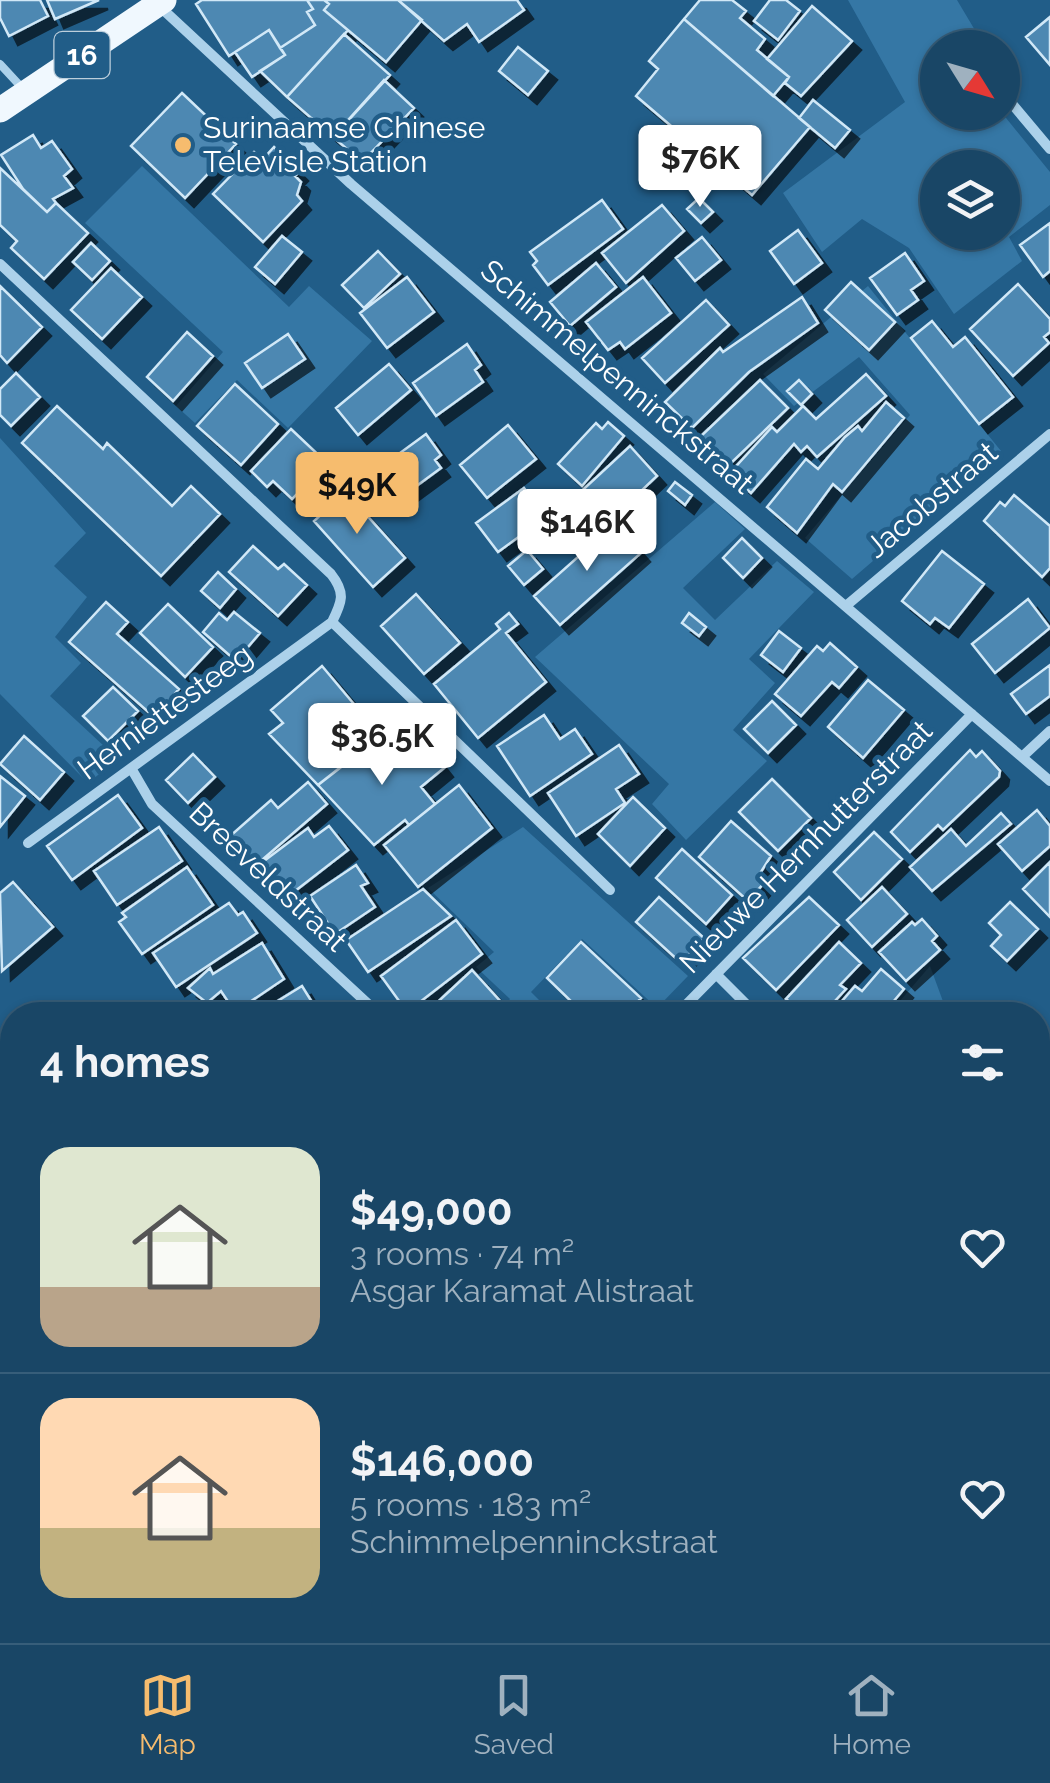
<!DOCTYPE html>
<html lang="en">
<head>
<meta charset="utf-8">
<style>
  :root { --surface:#194666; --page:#224d6c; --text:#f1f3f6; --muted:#9fb1bf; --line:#375e7a; --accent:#f6bc6e }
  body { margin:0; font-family:Raleway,sans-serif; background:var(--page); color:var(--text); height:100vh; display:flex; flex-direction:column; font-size:38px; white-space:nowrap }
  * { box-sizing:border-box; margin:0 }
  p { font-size:32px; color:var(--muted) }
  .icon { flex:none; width:55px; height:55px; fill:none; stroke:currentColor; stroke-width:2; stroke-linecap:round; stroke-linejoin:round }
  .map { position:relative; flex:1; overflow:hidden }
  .sheet { position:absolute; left:0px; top:1002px; width:1050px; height:642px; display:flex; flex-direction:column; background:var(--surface); border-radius:40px 40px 0 0; box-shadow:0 2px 8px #0004,0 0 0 2px var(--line) }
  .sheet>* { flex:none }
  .needle { width:65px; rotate:127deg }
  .buttons { position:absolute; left:920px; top:30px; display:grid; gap:20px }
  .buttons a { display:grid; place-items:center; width:100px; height:100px; border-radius:50%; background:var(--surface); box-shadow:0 2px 8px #0004,0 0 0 2px var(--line); font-size:50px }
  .price { position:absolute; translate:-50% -85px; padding:0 22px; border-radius:10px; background:#fff; color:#222; font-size:32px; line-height:65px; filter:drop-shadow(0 2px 5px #0008) }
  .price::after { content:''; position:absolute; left:50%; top:60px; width:30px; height:22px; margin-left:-15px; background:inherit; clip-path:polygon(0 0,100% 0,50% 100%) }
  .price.selected { background:var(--accent); color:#111 }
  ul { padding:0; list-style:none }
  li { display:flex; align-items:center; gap:30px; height:250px; padding:0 40px }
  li+li { border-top:2px solid var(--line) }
  li span { display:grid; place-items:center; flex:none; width:280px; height:200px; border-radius:30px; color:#555 }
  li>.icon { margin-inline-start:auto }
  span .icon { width:120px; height:120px; fill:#fffc; stroke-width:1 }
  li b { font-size:42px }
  h2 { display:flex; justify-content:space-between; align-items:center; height:120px; padding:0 40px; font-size:42px }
  .tab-bar { display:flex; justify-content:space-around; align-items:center; height:140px; border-top:2px solid var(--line); background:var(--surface); font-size:28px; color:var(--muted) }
  .tab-bar a { display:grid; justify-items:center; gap:5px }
  .tab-bar .selected { color:var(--accent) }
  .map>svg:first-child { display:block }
  .green { fill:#3577a5; fill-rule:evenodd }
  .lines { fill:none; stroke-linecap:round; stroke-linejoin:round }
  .stream { stroke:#a0ceeb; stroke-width:9 }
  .building { fill:#4e88b2; stroke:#d1e8f7; stroke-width:2.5; filter:url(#shadow) }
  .service { stroke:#acd1ea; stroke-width:8 }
  .minor { stroke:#acd1ea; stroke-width:10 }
  .primary { stroke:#f0f8fe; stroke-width:25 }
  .poi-dot { fill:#f6bc6e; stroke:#215d88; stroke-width:4 }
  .labels { text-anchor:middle; stroke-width:9; stroke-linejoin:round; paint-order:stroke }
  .shield { fill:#215d88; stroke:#bccedb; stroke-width:2.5 }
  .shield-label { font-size:28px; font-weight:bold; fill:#fff }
  .poi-label { font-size:30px; fill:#fff; stroke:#215d88; text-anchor:start }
  .street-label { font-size:30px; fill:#fff; stroke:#215d88 }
</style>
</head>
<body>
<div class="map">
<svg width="1050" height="1643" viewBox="0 0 1050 1643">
  <defs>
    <filter id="shadow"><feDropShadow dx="9" dy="9" stdDeviation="0" flood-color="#0009"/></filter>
  </defs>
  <rect width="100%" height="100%" fill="#215d88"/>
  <path class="green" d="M848 0H957L985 47 938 48V112L1002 113 1050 172V205L1009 237 1022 261 954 314 909 248 862 219 822 252 783 193 905 102ZM938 168H1002V232H938Z
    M142 166 289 307 309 286 372 341 288 428 237 380 195 423 176 406 223 352 85 223Z
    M868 286 1001 451 852 579 805 538 910 415 859 357 794 406 763 374Z
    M0 438 86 533 54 566 87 597 55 637 81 663 50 696 118 759 88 783 0 694Z
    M715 502 745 529 683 588 715 620 777 561 814 592 749 659 775 683 733 730 767 761 686 840 652 804 669 784 535 657Z
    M523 827 688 976 657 1008 582 939 531 992 554 1015H495L510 999 476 967 494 952 428 888Z
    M930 966 948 1015H888Z
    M1050 1304V1444L1038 1457V1316Z
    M1038 1602 1050 1612V1643H907L894 1633 1038 1632Z"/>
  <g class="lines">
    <path class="stream" d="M1038 1114 1050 1104"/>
  </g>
  <path class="building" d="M0 0H40L48 16 9 36 0 18Z
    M47 0H99L55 19Z
    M202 0H307L313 9 307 12 315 25 280 48 269 30 229 56 196 4Z
    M307 0H324L329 4 324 10 348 30 287 97 260 71 285 55 280 48 315 25 307 12 313 9Z
    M324 0H398L422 20 386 62 324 10 329 4Z
    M398 0H517L524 10 479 42 467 24 444 41Z
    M700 0H732L746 11 740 18 765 39 757 50 789 77 773 96 684 19Z
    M770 0H786L800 11 778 40 754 21Z
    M812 6 852 41 801 96 785 83 789 77 767 59Z
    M1050 17V65L1026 37Z
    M684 19 810 127 752 195 636 96 658 69 649 61Z
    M269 30 285 55 252 77 235 52Z
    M344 34 390 75 333 137 287 97Z
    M518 47 548 71 528 95 499 71Z
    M384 80 414 108 362 162 333 137Z
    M182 93 236 144 185 198 131 146Z
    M813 100 850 130 835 148 799 118Z
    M33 135 41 148 52 141 72 169 64 176 73 188 53 199 56 203 47 212 23 189 1 155Z
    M274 147 299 172 295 176 301 182 297 195 302 201 263 242 213 194 254 152 262 160Z
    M0 168 47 212 56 203 88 233 44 279 11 248 17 241 0 225Z
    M699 198 713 212 701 223 687 209Z
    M602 200 623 229 548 285 533 265 537 261 530 252Z
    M662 205 684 231 626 283 602 253Z
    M1050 223V271L1043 277 1020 245Z
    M798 230 822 263 794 284 770 251Z
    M282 236 302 252 275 284 255 267Z
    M702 237 721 260 695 281 676 258Z
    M91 243 110 261 92 280 73 262Z
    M378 251 400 274 364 308 342 285Z
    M905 253 924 281 911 290 918 300 897 315 870 278Z
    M596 263 616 287 570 326 550 302Z
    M111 268 142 297 102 339 71 310Z
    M407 277 434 312 387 348 360 313Z
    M643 277 671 313 625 349 620 342 608 350 586 322Z
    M851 282 895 322 869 350 825 310Z
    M1018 284 1050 319V332L1044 337 1049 343 1013 376 970 329Z
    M0 286 42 327 7 363 0 355Z
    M802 297 818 323 749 372 692 428 665 402 720 348 723 352Z
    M706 300 729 325 665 383 642 358Z
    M932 321 953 347 965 337 1013 397 979 424 911 338Z
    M187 332 213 356 173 401 147 377Z
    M288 334 305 359 262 388 245 363Z
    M467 344 481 365 475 370 483 382 436 416 413 383Z
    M389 364 411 390 358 435 336 408Z
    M16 373 40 397 11 426 0 415V389Z
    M866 374 886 396 817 457 807 446 801 452 794 444 751 493 729 474 772 427 777 432 803 406 816 419Z
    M760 380 788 408 728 466 700 437Z
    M799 380 812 394 801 405 787 391Z
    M235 384 278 424 241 465 197 426Z
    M886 402 904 418 842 492 833 484 797 533 767 507 806 459 818 469 845 437 858 426 862 431Z
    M57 406 103 449 107 443 172 506 191 486 220 514 161 576 22 443Z
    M608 422 624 436 582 486 558 464 596 423 602 429Z
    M508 425 536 459 487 498 460 465Z
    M291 429 327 463 292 499 273 481 267 487 251 471Z
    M426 434 441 455 435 460 441 468 392 504 370 475Z
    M630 446 657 476 601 529 573 499Z
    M675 482 692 495 685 505 668 491Z
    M334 487 341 495 345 491 405 558 373 587 314 521 323 513 315 504Z
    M524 488 546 517 498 552 476 523Z
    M1014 495 1050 526V568L1042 577 984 521 1000 502 1005 506Z
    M615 524 641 553 560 625 534 596Z
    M742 538 762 558 743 578 723 558Z
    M253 546 278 569 284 564 307 585 278 616 229 572Z
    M527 550 543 569 524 585 508 566Z
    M942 551 984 584 949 628 935 618 930 624 902 601Z
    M218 572 236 589 220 608 201 591Z
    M416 594 460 643 424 674 381 626Z
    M1028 599 1050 628 995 673 972 644Z
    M106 602 128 622 117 634 179 689 154 717 69 642Z
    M168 604 213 647 185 677 140 633Z
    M234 612 260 633 236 661 203 632 219 613 227 620Z
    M509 613 518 624 506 633 546 682 478 738 434 684 500 629 496 624Z
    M689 613 706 627 699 636 682 623Z
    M779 631 801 648 783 672 761 655Z
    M830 643 857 667 839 688 832 682 801 716 775 694 817 646 823 651Z
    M1050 665V696L1026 714 1011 694Z
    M322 666 353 703 347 708 359 723 331 748 345 764 318 785 269 734 283 723 271 710Z
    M868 680 904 710 863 758 828 727Z
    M113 687 138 711 108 741 83 716Z
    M772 701 796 725 768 753 744 729Z
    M544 715 560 739 575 729 592 754 530 796 497 746Z
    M385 732 416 766 432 753 444 768 421 787 435 804 409 825 405 820 374 845 318 785Z
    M24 736 64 772 40 800 0 764Z
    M619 745 639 774 616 789 625 803 576 836 548 793Z
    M970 750 976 757 982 751 1000 771 999 777 943 830 938 825 910 852 891 832Z
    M193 754 215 777 188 803 166 780Z
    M0 776 25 796 0 827Z
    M772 779 811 818 778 851 739 812Z
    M308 782 327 804 255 866 229 837 271 800 278 808Z
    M459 785 492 828 418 887 384 845Z
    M118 795 142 828 72 880 47 846Z
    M633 797 665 828 630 866 598 834Z
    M1037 810 1050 826V846L1022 871 998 844Z
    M1001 813 1011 824 932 891 910 867 951 829 966 846Z
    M731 821 771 856 759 875 766 881 748 901 699 857Z
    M329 826 348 850 290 895 264 861 308 828 314 837Z
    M159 827 182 861 117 905 94 871Z
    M874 832 902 859 861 900 834 872Z
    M682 849 732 895 706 924 656 878Z
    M1050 862V917L1023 889Z
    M356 865 368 883 361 886 375 907 335 934 310 896Z
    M187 867 213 905 142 954 119 922 126 917 122 913Z
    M13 882 53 927 2 971 0 893Z
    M882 887 907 914 872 947 847 920Z
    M423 889 451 916 368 972 346 940Z
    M659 897 704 938 681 963 636 922Z
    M809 897 839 925 776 990 743 958Z
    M1010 902 1038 929 1007 961 991 946 1001 935 989 923Z
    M229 903 238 915 243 912 257 933 176 987 153 953Z
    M922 919 937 936 932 941 940 950 906 981 879 952 912 922 915 925Z
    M456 920 482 954 407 1012 381 976Z
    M581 942 641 998 625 1015H565L575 1005 547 978Z
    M839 942 861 963 840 985 846 989 822 1015H793L786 1009 792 1004 786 999Z
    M262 943 284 979 235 1012 221 991 207 1003 188 988 210 968 213 974Z
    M881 969 904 989 882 1015H830L855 986 862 991Z
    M472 970 501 1002 486 1015H434L429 1010Z
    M302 986 320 1015H262L260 1012Z
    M10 1063 12 1065V1105L0 1096V1076Z
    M0 1155 12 1167V1185L3 1195Z
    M12 1208V1266L0 1277V1220Z
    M1038 1223 1050 1239V1292L1043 1298 1038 1291Z
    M12 1553V1604L0 1613V1562Z
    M12 1613V1632L42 1634 33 1643H0V1626Z
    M62 1632H125V1633L112 1643H50Z
    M374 1632H413L408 1636 412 1643H382Z
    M435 1632H483L469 1643H427L425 1640Z
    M502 1632H522L530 1643H488Z
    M600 1632H687L678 1643H612Z
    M762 1632H859L865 1641 886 1632 893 1643H745Z"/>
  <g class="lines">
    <path class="service" d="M0 64 24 90"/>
    <path class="minor" d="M157 4 351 184 1050 781
      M1002 92 1050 149
      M0 264 331 574C346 593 342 602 332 622L610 890
      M847 605 1050 434
      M1022 757 1050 731
      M131 768 152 804 380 1015
      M28 843 332 622
      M716 974 757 1015
      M676 1015 972 714
      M1038 1151 1050 1141
      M0 1435 12 1445
      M260 1632 274 1643"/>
    <path class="primary" d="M0 110 164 0"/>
  </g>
  <circle class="poi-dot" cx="183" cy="145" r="10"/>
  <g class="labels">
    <rect class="shield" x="54.5" y="32" width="55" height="46" rx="8"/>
    <g class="shield-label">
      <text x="82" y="65">16</text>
    </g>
    <g class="poi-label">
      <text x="203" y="138">Surinaamse Chinese<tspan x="203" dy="34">Televisle Station</tspan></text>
    </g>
    <g class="street-label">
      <text transform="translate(617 377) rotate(40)" y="10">Schimmelpenninckstraat</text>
      <text transform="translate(932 500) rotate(-40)" y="10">Jacobstraat</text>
      <text transform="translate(165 712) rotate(-36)" y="10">Herniettesteeg</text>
      <text transform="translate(806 847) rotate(-45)" y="10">Nieuwe Hernhutterstraat</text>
      <text transform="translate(268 877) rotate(43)" y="10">Breeveldstraat</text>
    </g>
  </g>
</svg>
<div class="buttons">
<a><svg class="needle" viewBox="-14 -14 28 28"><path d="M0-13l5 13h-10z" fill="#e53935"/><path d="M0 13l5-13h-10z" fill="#9fb1bf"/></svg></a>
<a><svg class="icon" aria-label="layers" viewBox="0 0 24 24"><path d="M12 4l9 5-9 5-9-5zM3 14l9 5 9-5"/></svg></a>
</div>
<b class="price" style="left:700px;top:210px">$76K</b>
<b class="price selected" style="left:357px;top:537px">$49K</b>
<b class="price" style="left:587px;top:574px">$146K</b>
<b class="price" style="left:382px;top:788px">$36.5K</b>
<section class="sheet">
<h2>4 homes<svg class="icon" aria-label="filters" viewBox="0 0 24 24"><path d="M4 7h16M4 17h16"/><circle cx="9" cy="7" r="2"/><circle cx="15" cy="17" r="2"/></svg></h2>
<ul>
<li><span style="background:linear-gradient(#dfe7d0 70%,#b9a48a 0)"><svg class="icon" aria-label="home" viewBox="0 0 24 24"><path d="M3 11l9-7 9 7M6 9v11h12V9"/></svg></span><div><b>$49,000</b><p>3 rooms · 74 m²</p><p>Asgar Karamat Alistraat</p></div><svg class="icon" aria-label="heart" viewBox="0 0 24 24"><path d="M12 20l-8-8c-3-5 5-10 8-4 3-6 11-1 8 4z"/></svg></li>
<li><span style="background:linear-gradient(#ffd9b3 65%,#c2b280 0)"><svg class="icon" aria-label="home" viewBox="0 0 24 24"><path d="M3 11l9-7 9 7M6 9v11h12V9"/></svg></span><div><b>$146,000</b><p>5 rooms · 183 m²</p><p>Schimmelpenninckstraat</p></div><svg class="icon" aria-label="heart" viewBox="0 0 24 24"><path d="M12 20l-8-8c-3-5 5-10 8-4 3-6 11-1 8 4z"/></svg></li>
</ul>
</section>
</div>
<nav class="tab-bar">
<a class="selected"><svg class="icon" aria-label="map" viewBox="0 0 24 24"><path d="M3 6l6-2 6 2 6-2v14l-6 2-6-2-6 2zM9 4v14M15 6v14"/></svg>Map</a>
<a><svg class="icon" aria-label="saved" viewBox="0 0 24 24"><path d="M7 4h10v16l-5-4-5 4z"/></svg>Saved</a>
<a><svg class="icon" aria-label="home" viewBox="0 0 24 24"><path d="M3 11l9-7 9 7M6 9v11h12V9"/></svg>Home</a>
</nav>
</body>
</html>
